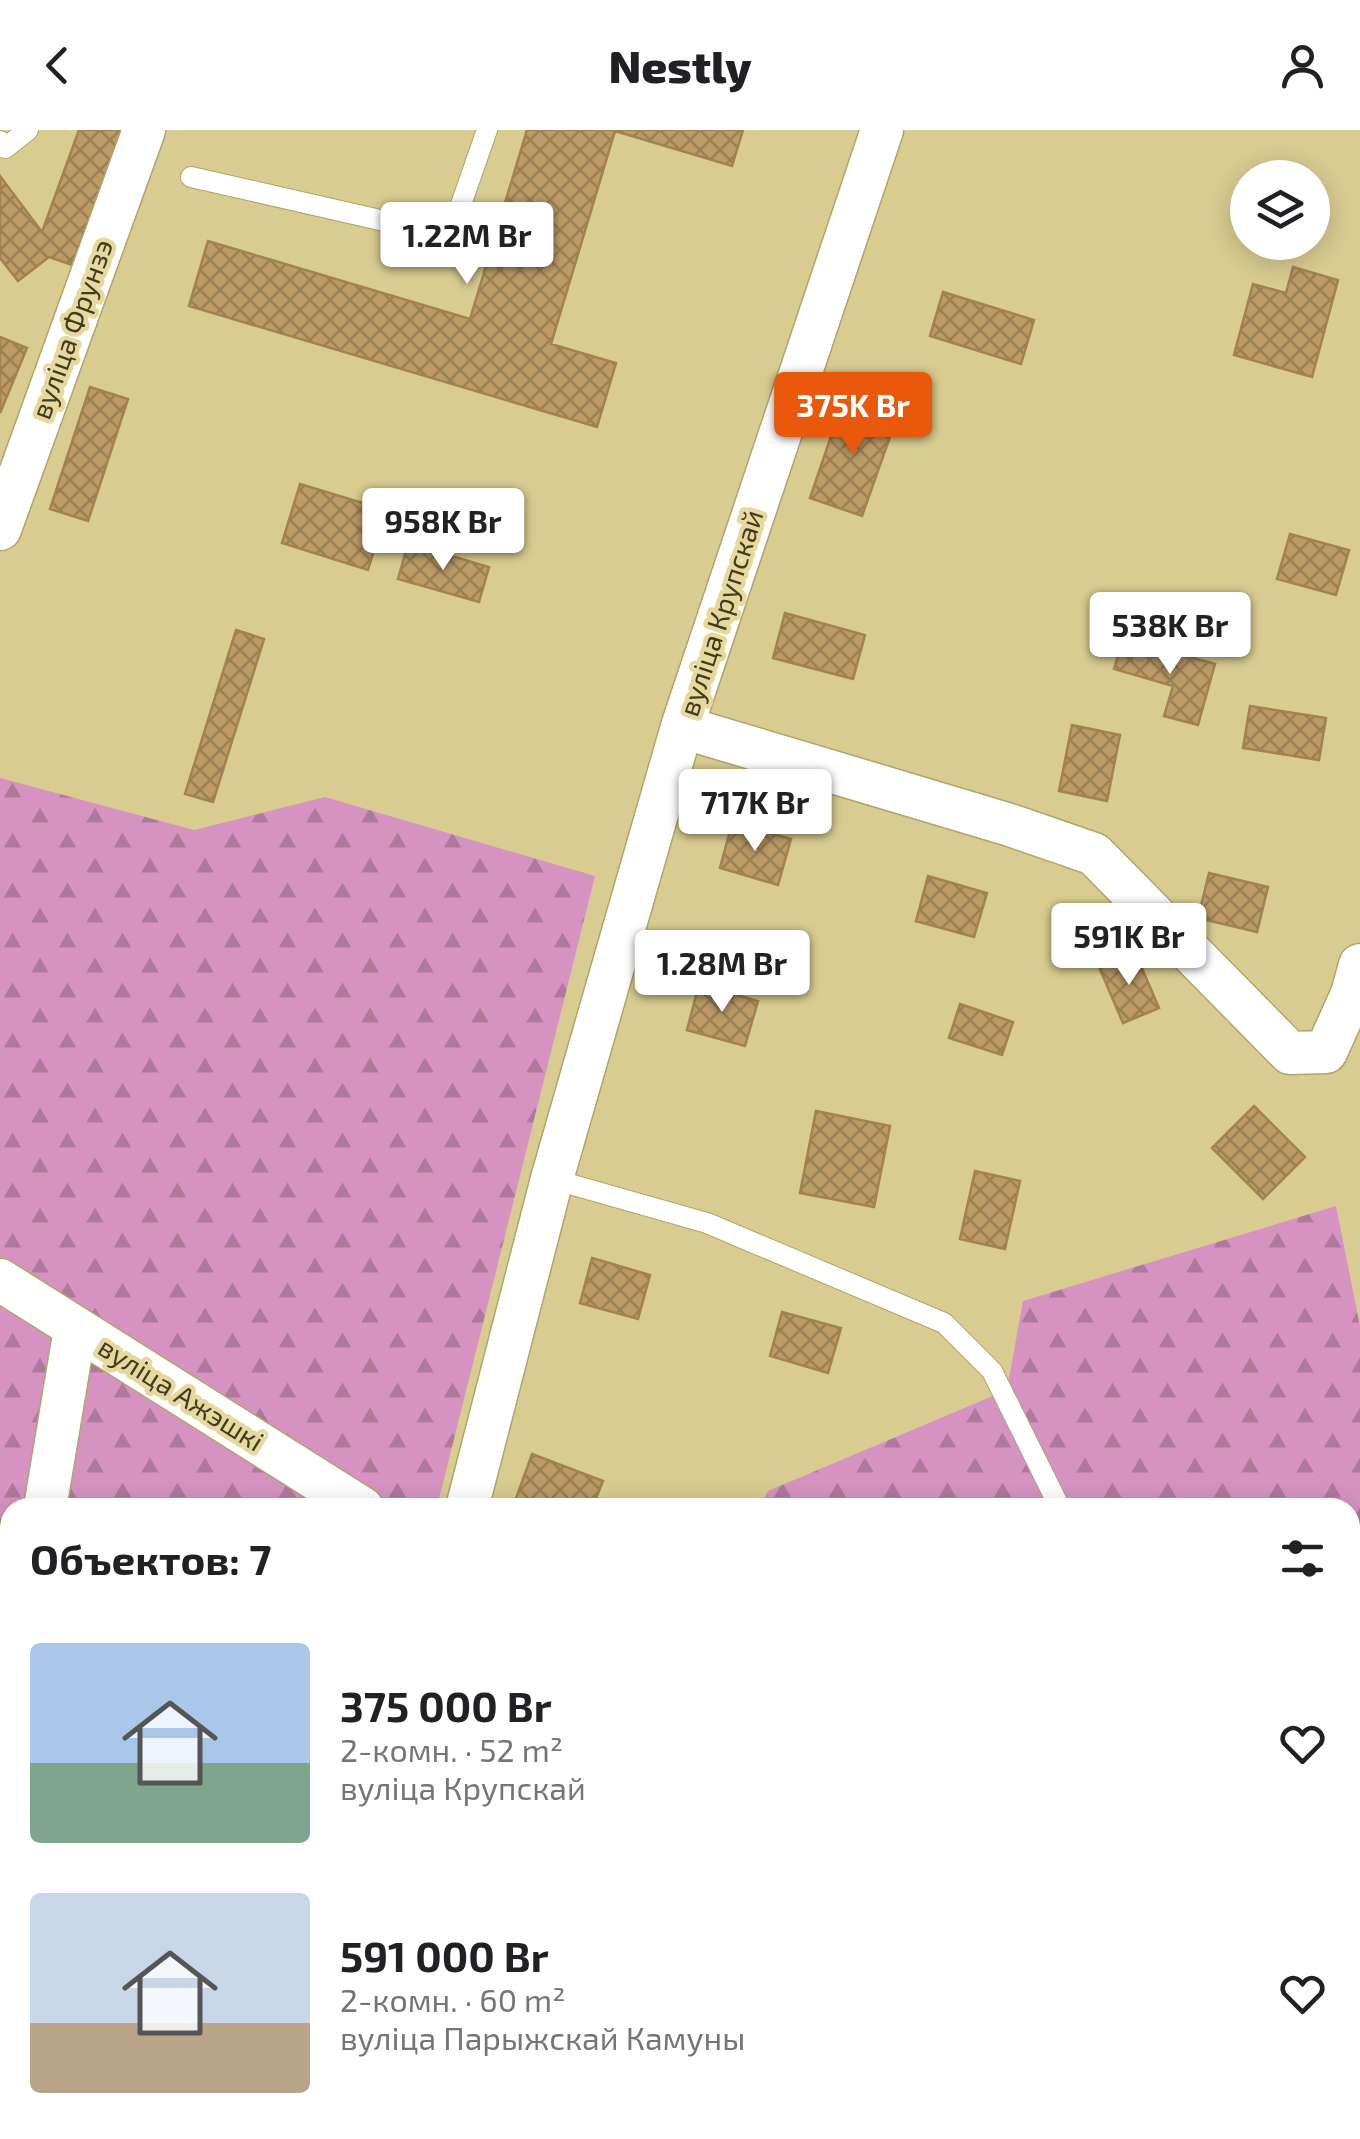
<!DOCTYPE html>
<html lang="ru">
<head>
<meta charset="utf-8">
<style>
  :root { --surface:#fff; --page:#f6f6f6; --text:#202124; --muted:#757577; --accent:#ea580c }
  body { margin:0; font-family:"Exo 2",sans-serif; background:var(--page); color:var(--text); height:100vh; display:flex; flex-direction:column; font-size:38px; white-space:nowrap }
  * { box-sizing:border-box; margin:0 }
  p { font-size:32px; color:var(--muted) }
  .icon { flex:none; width:55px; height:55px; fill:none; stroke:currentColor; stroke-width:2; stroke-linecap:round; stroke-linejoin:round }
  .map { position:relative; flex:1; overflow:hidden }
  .details { position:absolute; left:0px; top:1368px; width:1360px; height:642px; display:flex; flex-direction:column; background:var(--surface); border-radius:30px 30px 0 0; box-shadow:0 5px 25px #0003 }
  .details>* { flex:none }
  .tools { position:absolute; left:1230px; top:30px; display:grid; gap:20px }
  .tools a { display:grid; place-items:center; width:100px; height:100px; border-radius:50%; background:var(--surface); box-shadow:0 5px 25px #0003; font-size:50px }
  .price { position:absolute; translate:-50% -85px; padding:0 22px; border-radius:10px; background:#fff; color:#222; font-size:32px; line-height:65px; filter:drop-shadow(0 2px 5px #0008) }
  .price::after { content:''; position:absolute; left:50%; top:60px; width:30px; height:22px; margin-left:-15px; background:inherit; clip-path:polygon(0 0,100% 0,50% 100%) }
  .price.selected { background:var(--accent); color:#fff }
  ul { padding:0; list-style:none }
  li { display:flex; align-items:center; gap:30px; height:250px; padding:0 30px }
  li span { display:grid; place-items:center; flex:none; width:280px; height:200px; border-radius:10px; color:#555 }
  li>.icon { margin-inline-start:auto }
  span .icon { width:120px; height:120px; fill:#fffc; stroke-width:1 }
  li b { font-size:42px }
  h2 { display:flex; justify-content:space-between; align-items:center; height:120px; padding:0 30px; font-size:42px }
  header { display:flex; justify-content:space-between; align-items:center; height:130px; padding:0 30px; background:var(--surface); font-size:45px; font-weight:800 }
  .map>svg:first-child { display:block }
  .forest { fill:url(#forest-firs) }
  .building { fill:url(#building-cross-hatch); stroke:#a2824f; stroke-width:2.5 }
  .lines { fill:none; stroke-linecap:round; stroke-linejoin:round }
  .service-casing { stroke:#b0a56a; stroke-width:22 }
  .minor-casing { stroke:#b0a56a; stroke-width:45 }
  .service { stroke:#fff; stroke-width:20 }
  .minor { stroke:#fff; stroke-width:42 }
  .labels { text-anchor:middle; stroke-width:9; stroke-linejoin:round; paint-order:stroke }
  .street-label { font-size:28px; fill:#403b22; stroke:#e5d99d }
</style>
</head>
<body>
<header><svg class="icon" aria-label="back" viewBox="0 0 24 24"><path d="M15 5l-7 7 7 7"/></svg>Nestly<svg class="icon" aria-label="person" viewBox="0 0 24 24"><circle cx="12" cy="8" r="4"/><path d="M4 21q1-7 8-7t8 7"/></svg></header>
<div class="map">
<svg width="1360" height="2009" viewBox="0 0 1360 2009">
  <defs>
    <pattern id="forest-firs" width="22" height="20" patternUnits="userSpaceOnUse" patternTransform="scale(2.5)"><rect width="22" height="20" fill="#d693c2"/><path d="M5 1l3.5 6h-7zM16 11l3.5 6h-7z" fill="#af799d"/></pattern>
    <pattern id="building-cross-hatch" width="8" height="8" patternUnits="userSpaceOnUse" patternTransform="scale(2.5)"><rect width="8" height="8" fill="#bc9b67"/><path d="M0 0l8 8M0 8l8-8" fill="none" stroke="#9a8054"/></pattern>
  </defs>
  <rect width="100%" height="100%" fill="#d8cc90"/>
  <path class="forest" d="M0 648 194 700 325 667 595 746 437 1377 130 1378 102 1369 100 1377 10 1378V2000H468L462 2009H0Z
    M1336 1076 1360 1196V1653L1350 1651V1378H759L768 1361 1007 1260 1023 1171Z
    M627 2000H1222L1221 2006 1232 2009H646Z"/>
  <path class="building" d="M79 0H122L72 135 49 127 18 151 0 128V46L42 102Z
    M527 0H743L732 36 615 1 551 214 616 233 597 297 189 176 208 111 470 189Z
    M1293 137 1338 150 1312 247 1234 225 1253 154 1286 163Z
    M943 162 1034 190 1021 234 930 206Z
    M0 207 27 218 0 283Z
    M90 257 128 269 88 391 50 379Z
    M844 268 897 287 862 386 810 368Z
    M300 354 386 380 368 440 282 413Z
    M1290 404 1349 420 1336 465 1277 449Z
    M408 413 489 437 479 472 398 449Z
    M785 483 865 505 853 549 773 528Z
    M236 500 264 509 213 672 185 664Z
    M1123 509 1215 534 1198 595 1164 586 1173 556 1114 539Z
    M1250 576 1326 588 1319 630 1243 618Z
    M1072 595 1120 605 1107 671 1059 661Z
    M732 693 791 709 778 755 720 738Z
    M1209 743 1268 757 1257 802 1198 788Z
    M928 746 987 763 974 807 916 791Z
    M1135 822 1159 878 1123 893 1099 837Z
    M699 854 758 871 745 916 687 900Z
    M960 874 1013 892 1002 925 949 908Z
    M1254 976 1305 1027 1263 1069 1212 1018Z
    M816 981 890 996 874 1077 800 1063Z
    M975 1041 1020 1051 1005 1119 960 1109Z
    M592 1128 650 1145 638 1189 580 1173Z
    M782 1182 841 1198 828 1243 770 1226Z
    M532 1324 603 1351 592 1378H531L515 1371Z
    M0 1390 10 1394V1417L0 1441Z
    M1360 1834V1918L1350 1915V1866Z
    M342 2000H372L363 2009H351Z"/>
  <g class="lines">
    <g class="service-casing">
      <path id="service" d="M0 11 5 18 28 0
        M191 47 450 106 487 0
        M552 1049 707 1093 944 1193 992 1241 1060 1378"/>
    </g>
    <g class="minor-casing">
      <path id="minor" d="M0 399 144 0
        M682 597 1010 695 1094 724 1290 923 1326 922 1352 864 1360 835
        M0 1150 362 1378
        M45 1378 75 1199
        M467 1378 552 1049 682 597 882 0
        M0 1647 10 1588
        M497 2009 503 2000"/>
    </g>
    <use href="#service" class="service"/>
    <use href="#minor" class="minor"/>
  </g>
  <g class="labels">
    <g class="street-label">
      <text transform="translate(72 199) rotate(-70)" y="10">вуліца Фрунзэ</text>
      <text transform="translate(721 483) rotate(-72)" y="10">вуліца Крупскай</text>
      <text transform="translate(181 1264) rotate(32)" y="10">вуліца Ажэшкі</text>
    </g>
  </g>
</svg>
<div class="tools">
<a><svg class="icon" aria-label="layers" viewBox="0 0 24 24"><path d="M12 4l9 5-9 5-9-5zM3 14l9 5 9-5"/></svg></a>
</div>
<b class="price" style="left:467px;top:157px">1.22M Br</b>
<b class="price selected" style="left:853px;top:327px">375K Br</b>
<b class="price" style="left:443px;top:443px">958K Br</b>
<b class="price" style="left:1170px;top:547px">538K Br</b>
<b class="price" style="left:755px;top:724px">717K Br</b>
<b class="price" style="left:1129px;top:858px">591K Br</b>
<b class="price" style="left:722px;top:885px">1.28M Br</b>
<section class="details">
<h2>Объектов: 7<svg class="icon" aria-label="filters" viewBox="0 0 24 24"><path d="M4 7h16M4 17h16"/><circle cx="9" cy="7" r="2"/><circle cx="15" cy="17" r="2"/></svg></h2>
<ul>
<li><span style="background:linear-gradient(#a9c7e8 60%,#7fa58c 0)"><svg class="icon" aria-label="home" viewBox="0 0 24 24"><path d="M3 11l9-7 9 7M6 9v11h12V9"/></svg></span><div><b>375 000 Br</b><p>2-комн. · 52 m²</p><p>вуліца Крупскай</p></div><svg class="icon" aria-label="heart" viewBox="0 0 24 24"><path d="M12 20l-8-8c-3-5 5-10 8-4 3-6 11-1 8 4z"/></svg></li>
<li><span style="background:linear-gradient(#c9d6e8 65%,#b9a48a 0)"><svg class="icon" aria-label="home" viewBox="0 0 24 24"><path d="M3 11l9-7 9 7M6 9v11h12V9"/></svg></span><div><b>591 000 Br</b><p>2-комн. · 60 m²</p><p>вуліца Парыжскай Камуны</p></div><svg class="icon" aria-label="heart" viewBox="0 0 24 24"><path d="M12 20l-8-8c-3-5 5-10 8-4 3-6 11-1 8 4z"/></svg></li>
</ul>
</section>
</div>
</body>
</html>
